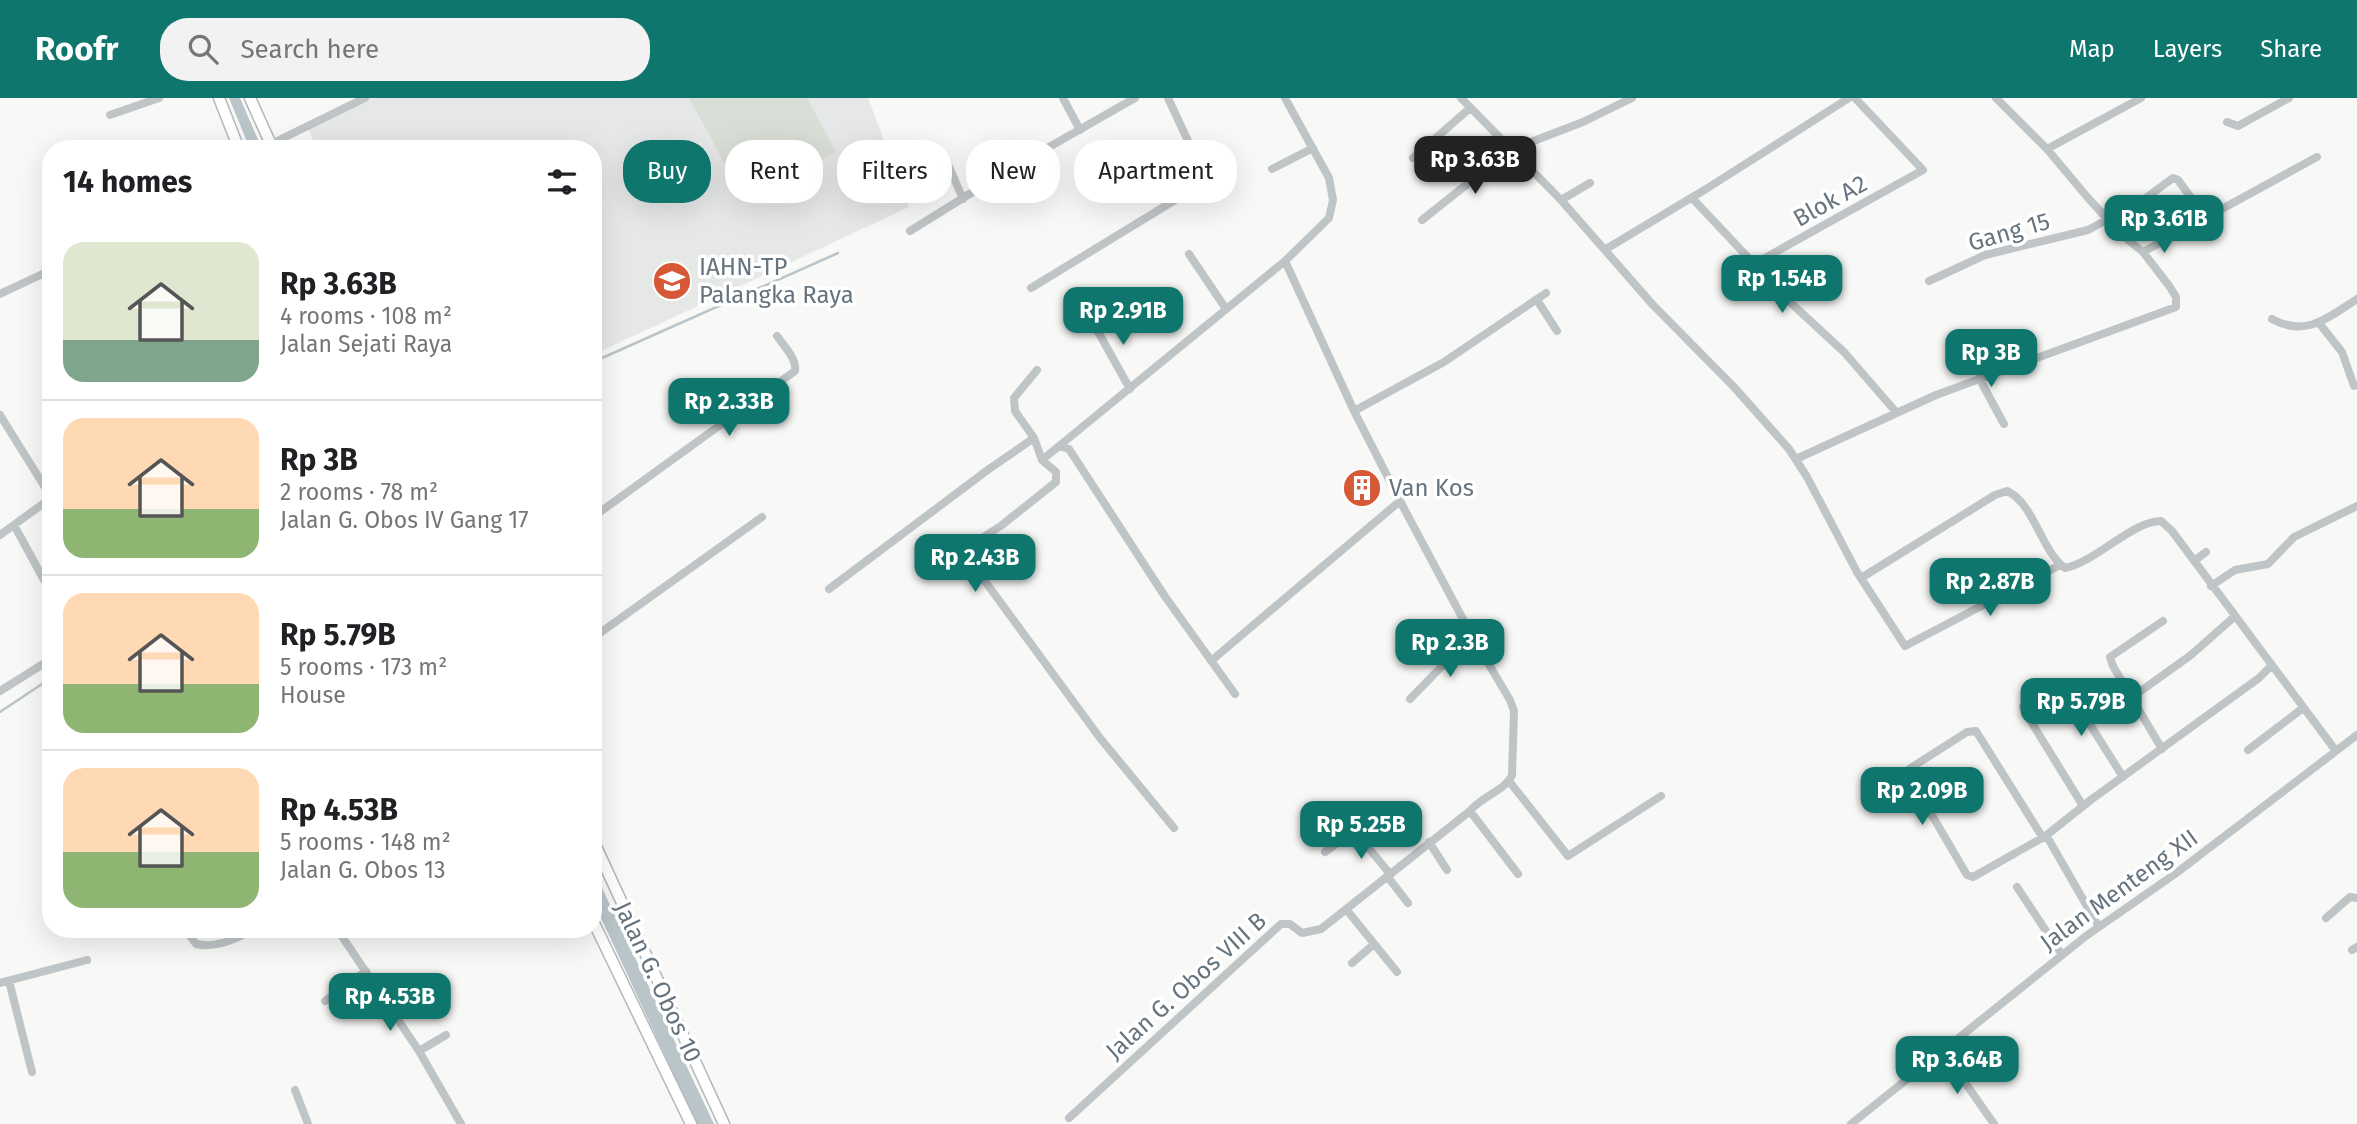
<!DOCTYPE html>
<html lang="en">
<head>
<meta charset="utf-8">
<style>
  :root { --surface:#fff; --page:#f2f2f2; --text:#202124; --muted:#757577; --line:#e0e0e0; --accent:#0f766e }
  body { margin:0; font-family:"Fira Sans",sans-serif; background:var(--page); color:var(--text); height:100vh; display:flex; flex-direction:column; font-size:26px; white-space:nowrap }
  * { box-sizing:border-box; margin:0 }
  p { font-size:23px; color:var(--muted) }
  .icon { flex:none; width:38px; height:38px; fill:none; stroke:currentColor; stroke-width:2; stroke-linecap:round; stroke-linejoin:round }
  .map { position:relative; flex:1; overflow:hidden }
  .side { position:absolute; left:42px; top:42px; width:560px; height:798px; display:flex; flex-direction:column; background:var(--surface); border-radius:28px; box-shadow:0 7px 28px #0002 }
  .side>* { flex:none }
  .top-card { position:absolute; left:623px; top:42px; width:665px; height:63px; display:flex; gap:14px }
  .price { position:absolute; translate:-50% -60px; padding:0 16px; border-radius:14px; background:var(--accent); color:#fff; font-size:23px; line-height:46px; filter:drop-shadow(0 2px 4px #0008) }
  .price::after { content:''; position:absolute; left:50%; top:42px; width:21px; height:16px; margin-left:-10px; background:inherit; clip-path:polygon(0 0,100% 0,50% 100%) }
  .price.active { background:#222; color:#fff }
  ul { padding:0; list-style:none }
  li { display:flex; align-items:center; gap:21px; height:175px; padding:0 21px }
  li+li { border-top:2px solid var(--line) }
  li span { display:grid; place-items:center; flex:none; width:196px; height:140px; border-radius:21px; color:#555 }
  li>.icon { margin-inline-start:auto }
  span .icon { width:84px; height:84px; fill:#fffc; stroke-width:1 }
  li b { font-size:30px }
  h2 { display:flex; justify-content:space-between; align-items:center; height:84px; padding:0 21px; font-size:30px }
  .tag { padding:0 24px; border-radius:28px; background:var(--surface); box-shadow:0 7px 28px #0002; font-size:24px; line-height:63px }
  .tag.active { background:var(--accent); color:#fff }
  header { display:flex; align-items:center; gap:42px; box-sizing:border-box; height:98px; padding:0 35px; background:var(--accent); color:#fff }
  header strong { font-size:33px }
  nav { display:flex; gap:38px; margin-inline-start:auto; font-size:24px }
  .search { width:490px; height:63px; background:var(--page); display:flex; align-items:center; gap:18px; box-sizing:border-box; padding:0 24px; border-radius:28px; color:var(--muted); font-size:26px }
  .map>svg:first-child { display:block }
  .built { fill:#e6e7e7 }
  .green { fill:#d8ddd5 }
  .water { fill:#b9c5c9 }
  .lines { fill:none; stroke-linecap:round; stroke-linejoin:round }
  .stream { stroke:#b9c5c9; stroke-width:2.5 }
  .secondary-casing { stroke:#b2b8bc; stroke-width:13 }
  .street { stroke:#bfc4c7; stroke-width:8 }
  .secondary { stroke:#fff; stroke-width:10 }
  .labels { text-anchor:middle; stroke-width:7; stroke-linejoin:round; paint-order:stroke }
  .street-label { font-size:24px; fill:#65747f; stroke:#fff }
  .poi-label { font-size:24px; fill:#65747f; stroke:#fff; text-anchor:start }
</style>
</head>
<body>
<header>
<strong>Roofr</strong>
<div class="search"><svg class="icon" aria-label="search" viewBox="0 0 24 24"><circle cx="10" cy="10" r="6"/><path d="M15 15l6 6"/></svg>Search here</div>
<nav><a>Map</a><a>Layers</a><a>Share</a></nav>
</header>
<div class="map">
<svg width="2357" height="1026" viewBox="0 0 2357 1026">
  <rect width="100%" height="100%" fill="#f8f8f6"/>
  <path class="built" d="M366 0H868L909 109 593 257V51H317L307 28Z"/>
  <path class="green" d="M689 0H807L836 54 743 99Z"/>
  <path class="water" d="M229 0H240L262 51H250Z
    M593 771 714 1026H697L593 803Z"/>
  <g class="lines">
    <path class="stream" d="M297 50V51
      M593 264 838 155
      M0 614 51 580"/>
    <g class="secondary-casing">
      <path id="secondary" d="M219 0 239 51
        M250 0 273 51
        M593 742 724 1026
        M593 823 691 1026"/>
    </g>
    <path class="street" d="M1063 0 1080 32
      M1461 0 1561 102 1653 207 1734 289 1789 351 1807 379 1857 474 1905 548 2060 467
      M110 17 159 0
      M2227 24 2238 28 2289 0
      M271 46 365 0
      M2047 51 2141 0
      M944 57 963 101
      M1413 60 1470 10
      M1272 71 1313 50
      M1692 100 1792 206 1844 254 1896 314
      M1561 102 1590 85
      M1422 122 1510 52 1583 24 1632 0
      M910 133 1000 77 1135 0
      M1606 151 1706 91 1849 0
      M2143 154 2317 59
      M1189 156 1226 211
      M1754 166 1923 72 1855 0
      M1929 183 1985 157 2088 132 2143 102 2173 80 2178 82 2198 109
      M1031 190 1203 85V75L1168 0
      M0 196 51 172
      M1537 202 1557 233
      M1091 221 1130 291
      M2272 221C2306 240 2329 219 2357 201
      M2319 225 2342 254 2354 288
      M1037 272 1014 300 1015 313 1034 340 1042 362 1056 374V384L1002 427 968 449 965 456 1100 640 1174 730
      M1979 280 2004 326
      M1354 313 1444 264 1546 195
      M0 317 51 399
      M1060 348 1069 351 1164 497 1235 596
      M1796 361 1936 297 2176 209V199L2170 189 2143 154 2122 137 2088 100 2047 51 1996 0
      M1042 362 1285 163 1329 120 1333 102 1329 80 1285 0
      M593 419 795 273C797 261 784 248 777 238
      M14 427 44 482
      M0 437 51 400
      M2194 463 2206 454
      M1861 480 1995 397 2007 393C2034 405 2041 453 2065 470 2096 464 2132 423 2161 423L2172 433 2336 653
      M2211 488 2235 472 2268 466 2294 439 2357 408
      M829 491 989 371 1034 340
      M593 540 762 419
      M1211 563 1400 403
      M0 593 51 561
      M2131 600 2191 557 2234 519
      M1410 601 1449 561 1476 543
      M2162 651 2113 568 2110 559 2163 523
      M2248 652 2303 610
      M1509 683 1568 758 1661 698
      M2083 708 2030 622 2023 609 2025 605 2058 584 2064 585 2123 679
      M1470 713 1518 776
      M1354 732 1390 776
      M2046 737 2099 829
      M2043 740 1976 633 1967 634 1909 671V678L1967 777 1973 779 2042 740H2043L2092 701 2259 580 2271 568
      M1429 744 1447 772
      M1325 754 1382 711
      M1387 778 1408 805
      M2017 789 2062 857
      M1346 811 1397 874
      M2326 820 2350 799 2357 800
      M185 831 196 846C217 851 237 840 255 831
      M337 831 419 953 461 1026
      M2352 852 2357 849
      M1352 865 1373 847
      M9 883 32 974
      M0 885 87 862
      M325 903 366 873
      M419 953 446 937
      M1943 953 1994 1026
      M295 992 308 1026
      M1069 1020 1281 826H1290L1302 835 1321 831 1470 713C1481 699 1506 692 1512 677L1514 613 1510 602 1472 538 1400 403 1354 313 1285 163
      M1851 1026 2086 838 2175 776 2357 637"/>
    <use href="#secondary" class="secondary"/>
  </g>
  <defs>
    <g id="university-disc" transform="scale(2.0125)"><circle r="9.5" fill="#d75837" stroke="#fff"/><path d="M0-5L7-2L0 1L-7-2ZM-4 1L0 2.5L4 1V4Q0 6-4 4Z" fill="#fff"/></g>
    <g id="building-disc" transform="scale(2.0125)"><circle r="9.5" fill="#d75837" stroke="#fff"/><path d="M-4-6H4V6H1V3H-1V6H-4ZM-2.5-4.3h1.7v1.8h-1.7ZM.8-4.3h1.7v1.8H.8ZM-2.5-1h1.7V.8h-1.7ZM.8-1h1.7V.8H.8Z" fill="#fff"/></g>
  </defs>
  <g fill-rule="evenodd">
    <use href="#university-disc" x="672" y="183"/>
    <use href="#building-disc" x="1362" y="390"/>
  </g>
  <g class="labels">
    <g class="street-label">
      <text transform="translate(1830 103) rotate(-29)" y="8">Blok A2</text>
      <text transform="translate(2009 134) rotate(-16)" y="8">Gang 15</text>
      <text transform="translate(2119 792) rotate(-36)" y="8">Jalan Menteng XII</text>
      <text transform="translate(658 884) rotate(65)" y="8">Jalan G. Obos 10</text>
      <text transform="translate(1186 888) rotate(-42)" y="8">Jalan G. Obos VIII B</text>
    </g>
    <g class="poi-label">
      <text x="699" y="177">IAHN-TP<tspan x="699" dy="28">Palangka Raya</tspan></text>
      <text x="1389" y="398">Van Kos</text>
    </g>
  </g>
</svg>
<b class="price active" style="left:1475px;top:98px">Rp 3.63B</b>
<b class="price" style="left:2164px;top:157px">Rp 3.61B</b>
<b class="price" style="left:1782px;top:217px">Rp 1.54B</b>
<b class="price" style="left:1123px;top:249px">Rp 2.91B</b>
<b class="price" style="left:1991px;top:291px">Rp 3B</b>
<b class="price" style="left:729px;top:340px">Rp 2.33B</b>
<b class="price" style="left:975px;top:496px">Rp 2.43B</b>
<b class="price" style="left:1990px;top:520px">Rp 2.87B</b>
<b class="price" style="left:1450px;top:581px">Rp 2.3B</b>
<b class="price" style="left:2081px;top:640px">Rp 5.79B</b>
<b class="price" style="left:1922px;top:729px">Rp 2.09B</b>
<b class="price" style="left:1361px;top:763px">Rp 5.25B</b>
<b class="price" style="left:390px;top:935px">Rp 4.53B</b>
<b class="price" style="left:1957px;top:998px">Rp 3.64B</b>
<div class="top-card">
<a class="tag active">Buy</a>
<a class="tag">Rent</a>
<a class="tag">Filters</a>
<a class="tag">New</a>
<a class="tag">Apartment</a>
</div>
<section class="side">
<h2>14 homes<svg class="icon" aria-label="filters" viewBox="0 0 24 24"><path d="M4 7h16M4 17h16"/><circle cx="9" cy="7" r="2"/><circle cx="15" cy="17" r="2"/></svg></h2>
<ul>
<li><span style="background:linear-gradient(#dfe7d0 70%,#7fa58c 0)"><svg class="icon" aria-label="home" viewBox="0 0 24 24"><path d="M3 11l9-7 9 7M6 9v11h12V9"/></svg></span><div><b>Rp 3.63B</b><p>4 rooms · 108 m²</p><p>Jalan Sejati Raya</p></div></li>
<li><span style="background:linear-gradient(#ffd9b3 65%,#8fb573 0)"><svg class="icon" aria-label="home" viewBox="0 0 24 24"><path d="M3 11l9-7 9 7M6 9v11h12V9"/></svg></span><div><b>Rp 3B</b><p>2 rooms · 78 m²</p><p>Jalan G. Obos IV Gang 17</p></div></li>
<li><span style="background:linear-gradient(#ffd9b3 65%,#8fb573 0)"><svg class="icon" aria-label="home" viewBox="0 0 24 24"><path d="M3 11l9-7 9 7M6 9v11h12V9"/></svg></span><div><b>Rp 5.79B</b><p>5 rooms · 173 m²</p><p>House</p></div></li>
<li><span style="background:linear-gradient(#ffd9b3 60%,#8fb573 0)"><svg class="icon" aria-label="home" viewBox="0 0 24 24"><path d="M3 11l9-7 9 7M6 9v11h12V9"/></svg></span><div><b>Rp 4.53B</b><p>5 rooms · 148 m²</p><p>Jalan G. Obos 13</p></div></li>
</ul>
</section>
</div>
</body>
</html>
